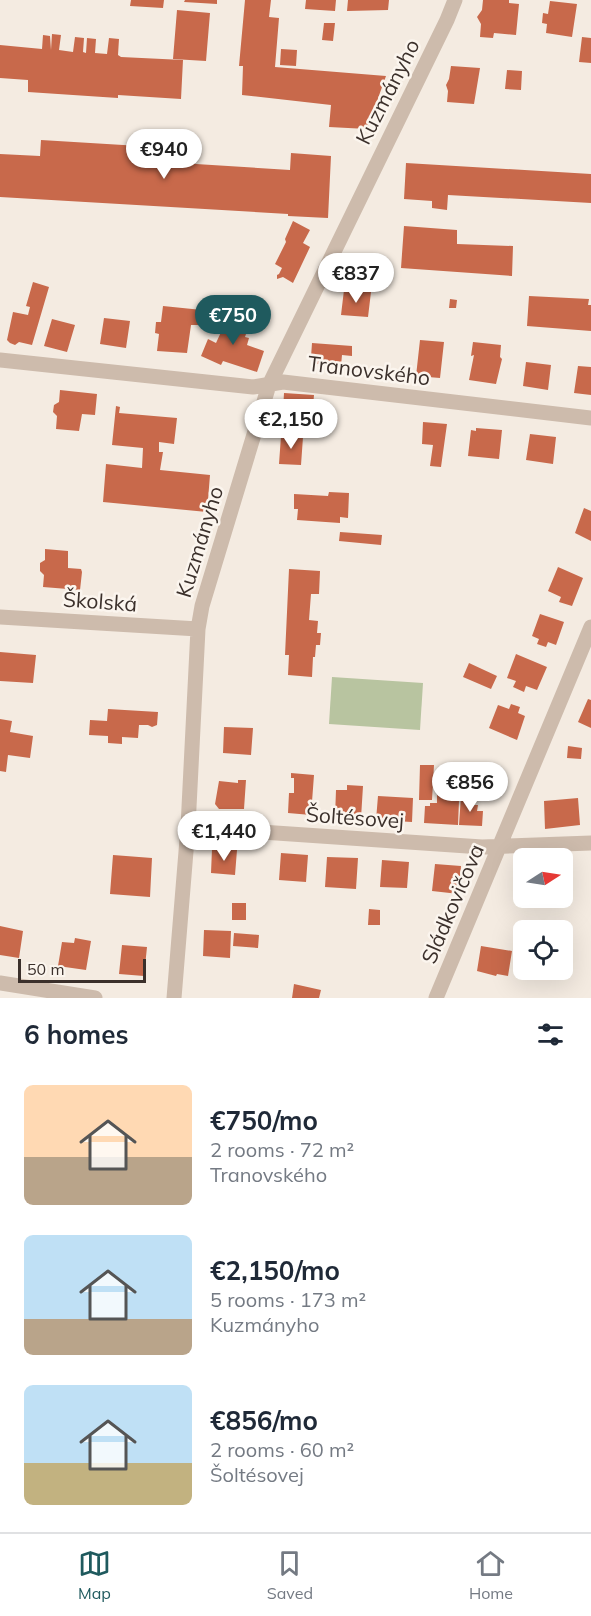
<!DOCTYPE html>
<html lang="en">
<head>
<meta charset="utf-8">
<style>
  :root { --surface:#fff; --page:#f2f2f3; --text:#1f2937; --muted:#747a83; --line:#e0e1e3; --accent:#1f5a5e }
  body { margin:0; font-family:Mulish,sans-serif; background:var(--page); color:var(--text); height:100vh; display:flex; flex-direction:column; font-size:22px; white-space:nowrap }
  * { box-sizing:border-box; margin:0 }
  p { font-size:20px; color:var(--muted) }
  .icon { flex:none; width:33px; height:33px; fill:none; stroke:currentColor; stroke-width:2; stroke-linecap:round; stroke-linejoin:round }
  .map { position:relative; height:998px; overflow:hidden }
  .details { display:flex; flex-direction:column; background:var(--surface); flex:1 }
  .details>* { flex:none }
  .needle { width:39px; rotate:78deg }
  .buttons { position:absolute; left:513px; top:848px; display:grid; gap:12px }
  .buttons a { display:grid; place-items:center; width:60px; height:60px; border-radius:9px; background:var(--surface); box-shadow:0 6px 24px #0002; font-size:30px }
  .scale { position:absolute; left:18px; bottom:15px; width:128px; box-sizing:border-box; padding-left:6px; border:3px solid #3b302b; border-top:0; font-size:16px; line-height:21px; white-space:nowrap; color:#3b302b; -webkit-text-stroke:4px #fbf5ee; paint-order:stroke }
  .price { position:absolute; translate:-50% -51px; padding:0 14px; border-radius:21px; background:#fff; color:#222; font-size:20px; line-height:39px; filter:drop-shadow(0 2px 3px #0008) }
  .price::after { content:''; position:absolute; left:50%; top:36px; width:18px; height:14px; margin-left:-9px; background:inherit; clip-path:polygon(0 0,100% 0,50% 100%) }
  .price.active { background:var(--accent); color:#fff }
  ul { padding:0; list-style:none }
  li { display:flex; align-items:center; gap:18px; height:150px; padding:0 24px }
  li span { display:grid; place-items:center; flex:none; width:168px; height:120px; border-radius:9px; color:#555 }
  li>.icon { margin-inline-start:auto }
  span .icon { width:72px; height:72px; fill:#fffc; stroke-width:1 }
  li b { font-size:26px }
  h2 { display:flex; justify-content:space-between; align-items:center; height:72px; padding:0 24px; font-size:26px }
  .tab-bar { display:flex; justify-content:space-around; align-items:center; height:84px; border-top:2px solid var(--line); background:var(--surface); font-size:16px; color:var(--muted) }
  .tab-bar a { display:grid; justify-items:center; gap:3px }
  .tab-bar .active { color:var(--accent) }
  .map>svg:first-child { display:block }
  .green { fill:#b8c4a0 }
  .building { fill:#c8694b }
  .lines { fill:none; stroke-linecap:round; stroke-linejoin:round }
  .minor { stroke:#cdbbac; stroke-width:15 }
  .labels { text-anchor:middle; stroke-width:5; stroke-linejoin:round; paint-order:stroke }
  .street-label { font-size:21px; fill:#3b302b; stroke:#fbf5ee }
</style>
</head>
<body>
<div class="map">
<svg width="591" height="998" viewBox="0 0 591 998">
  <rect width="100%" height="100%" fill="#f4ebe1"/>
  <path class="green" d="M332 677 423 683 420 730 329 724Z"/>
  <path class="building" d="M131 0H164L163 8 130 6Z
    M185 0H217V4L184 2Z
    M245 0H271L269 17 279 18 275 67 386 76 367 129 329 127 331 105 242 95 243 66H239Z
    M306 0H336L335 11 305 9Z
    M348 0H389L388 10 347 11Z
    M483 0H509V3L519 4 516 35 494 33 493 38 480 37 481 24 477 17 482 10Z
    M550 1 577 4 572 37 546 33 547 24 542 23 543 13 548 14Z
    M177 10 210 13 206 61 173 59Z
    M324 23H335L333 41 322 40Z
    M52 34 61 35 59 50 73 52 75 37 84 38 83 52 86 53 87 38 96 39 95 53 107 54 109 38 119 39 118 55 121 57 183 60 181 99 118 95V98L28 92V80L0 78V45L42 49 43 35 50 36 51 50Z
    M582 37 591 38V63L579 62Z
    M281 49 297 50 296 66 280 65Z
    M451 66 480 68 474 104 447 102 448 91 446 85 449 79Z
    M507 70 522 71 521 90 505 89Z
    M41 140 156 147 162 145 164 162 290 170 291 153 331 156 328 218 288 216V214L0 197V154L40 156Z
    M406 163 591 174V203L448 195 447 210 432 208V201L404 199Z
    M293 221 310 230 303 243 310 247 293 283 283 277 277 279V275L279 274 282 268 275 264 286 242 285 239Z
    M404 226 457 230V244L513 246 512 276 401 268Z
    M33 282 49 287 32 345 19 342 15 345 10 343 7 340 13 312 28 315 30 307 26 306Z
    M344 290 371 292 368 317 341 315Z
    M529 296 589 299 588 305H591V331L527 326Z
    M450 299 457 300 456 308H449Z
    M163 306 202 310 200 325H191L187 353 157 351 159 334 155 333 156 322H161Z
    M229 309 243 315 236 330 246 334 245 337 249 338 247 345 264 351 257 372 223 361 221 365 201 356 208 339 216 343 222 330 217 328 221 320 224 321Z
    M104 318 130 321 126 348 100 344Z
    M52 319 75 325 67 352 44 346Z
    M420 340 444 342 440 378 416 376Z
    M473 342 501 345 500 357 502 359 496 384 469 380 474 355 471 356Z
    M312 343 352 346V356L342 355 341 366 317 364V358L311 357Z
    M526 362 551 365 548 390 523 386Z
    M578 366 591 367V395L574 393Z
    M60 390 97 394 95 415 82 414 79 431 56 429 57 416 53 412 54 405 59 402Z
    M284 393 314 395 311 431 282 429Z
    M116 406 120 407 119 413 177 418 174 444 159 442V452H163L160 470 210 475 207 512 103 502 106 464 142 468 143 448 112 445Z
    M423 422 447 424 441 467 430 466 433 445 422 444Z
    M476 428 502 430 499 459 468 456 471 430 476 431Z
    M530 434 556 437 553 464 526 460Z
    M281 436 303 437 301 465 279 464Z
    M329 492 349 493 348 518 340 517V523L297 520 298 509H294V494L328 496Z
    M584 508 591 511V541L575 533Z
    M340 532 382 535 381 545 339 541Z
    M45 549 68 551V568L81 569 82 572 80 590 43 587 44 575 40 571V563L45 560Z
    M558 567 583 578 572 606 559 602 561 597 548 591Z
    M289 569 320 571 319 594H311L309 620 318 621 317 633H321L320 645H316L315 657H313L312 677 288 675 289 655H285Z
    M540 614 564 622 556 645 548 642 546 647 537 644 539 639 532 636Z
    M0 652 36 655 33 683 0 681Z
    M516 654 547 667 537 690 526 686 524 692 513 687 516 681 507 678Z
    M469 663 497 676 491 689 463 677Z
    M588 699 591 700V728L578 722Z
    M511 704 520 707 518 713 525 716 517 740 489 728 498 705 509 709Z
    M108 709 158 712 157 725 152 727 148 725H139L138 738 122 737V744L108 743V736L89 735 90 720 107 721Z
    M0 719 12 721 10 732 33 736 30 758 8 755 6 772 0 771Z
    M224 727 253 728 251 755 223 753Z
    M568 746 582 748 581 759 567 758Z
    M420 765H434L432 800H419Z
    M291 773 314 775 311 815 288 813 289 793H294V778H291Z
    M449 775 460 776 458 825 424 823 425 806H430V803H437V795L448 796Z
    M238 780H246L244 809H219L215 804 219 781 238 783Z
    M347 785 363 786 361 818 335 817 336 790H347Z
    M378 796 413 798 412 822 376 820Z
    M461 796 474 797 473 805H478L477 811H483L482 826 459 825Z
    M578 798 580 825 545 829 544 801Z
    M212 849 237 850 235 875 211 873Z
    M281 853 308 855 306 882 279 880Z
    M113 855 152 858 150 897 110 894Z
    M327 857 358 858 356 889 325 887Z
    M382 860 409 862 407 888 380 887Z
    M435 864 461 866 459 894 432 891Z
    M515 869H524V895H516Z
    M232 903H246V920H232Z
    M369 909 380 910V925H368Z
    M0 926 23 931 19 958 0 955Z
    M204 930 231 931 230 958 203 956Z
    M234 933 259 935 258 948 233 946Z
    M75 938 91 941 86 970 58 966 62 942 74 943Z
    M122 945 147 947 144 976 119 974Z
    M481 946 512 951 508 976 497 974 496 976 477 971Z
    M294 984 321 990 319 998H292Z"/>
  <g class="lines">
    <path class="minor" d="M0 360 253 387 283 382 591 418
      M0 617 198 629
      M188 827 482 847 591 843
      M0 983 95 998
      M174 998 188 827 198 629 202 606 269 385 447 20 455 0
      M436 998 591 627"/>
  </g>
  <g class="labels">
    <g class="street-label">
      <text transform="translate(388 92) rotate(-63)" y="7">Kuzmányho</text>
      <text transform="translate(369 371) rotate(7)" y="7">Tranovského</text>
      <text transform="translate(200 542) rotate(-73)" y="7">Kuzmányho</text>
      <text transform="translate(100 602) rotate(4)" y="7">Školská</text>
      <text transform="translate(355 818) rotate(4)" y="7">Šoltésovej</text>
      <text transform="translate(453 904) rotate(-67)" y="7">Sládkovičova</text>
    </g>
  </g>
</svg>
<div class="buttons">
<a><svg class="needle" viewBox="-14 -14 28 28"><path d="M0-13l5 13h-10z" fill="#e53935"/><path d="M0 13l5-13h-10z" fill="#747a83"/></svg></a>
<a><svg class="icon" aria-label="locate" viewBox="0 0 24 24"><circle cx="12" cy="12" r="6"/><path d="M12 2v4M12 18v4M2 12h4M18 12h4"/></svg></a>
</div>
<div class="scale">50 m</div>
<b class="price" style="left:164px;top:180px">€940</b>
<b class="price" style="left:356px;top:304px">€837</b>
<b class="price active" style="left:233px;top:346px">€750</b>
<b class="price" style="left:291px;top:450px">€2,150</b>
<b class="price" style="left:470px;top:813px">€856</b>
<b class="price" style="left:224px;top:862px">€1,440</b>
</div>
<section class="details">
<h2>6 homes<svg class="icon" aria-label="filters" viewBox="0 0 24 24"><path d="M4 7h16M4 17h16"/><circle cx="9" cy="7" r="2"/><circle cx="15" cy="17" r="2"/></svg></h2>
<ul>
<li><span style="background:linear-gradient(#ffd9b3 60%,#b9a48a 0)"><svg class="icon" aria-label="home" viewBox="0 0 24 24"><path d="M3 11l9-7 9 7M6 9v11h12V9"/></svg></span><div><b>€750/mo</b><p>2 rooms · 72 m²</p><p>Tranovského</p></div></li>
<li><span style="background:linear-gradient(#bfe0f5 70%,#b9a48a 0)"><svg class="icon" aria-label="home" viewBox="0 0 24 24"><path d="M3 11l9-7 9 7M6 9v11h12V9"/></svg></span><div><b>€2,150/mo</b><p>5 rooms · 173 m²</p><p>Kuzmányho</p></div></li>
<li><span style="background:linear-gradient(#bfe0f5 65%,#c2b280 0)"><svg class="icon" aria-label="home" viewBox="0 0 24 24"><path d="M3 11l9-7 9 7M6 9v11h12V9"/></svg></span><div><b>€856/mo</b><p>2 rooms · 60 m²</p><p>Šoltésovej</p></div></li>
</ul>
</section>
<nav class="tab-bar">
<a class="active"><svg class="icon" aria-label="map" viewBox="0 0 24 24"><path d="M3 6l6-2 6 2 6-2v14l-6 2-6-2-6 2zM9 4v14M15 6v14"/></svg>Map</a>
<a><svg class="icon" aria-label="saved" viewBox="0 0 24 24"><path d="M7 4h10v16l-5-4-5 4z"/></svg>Saved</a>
<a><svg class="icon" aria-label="home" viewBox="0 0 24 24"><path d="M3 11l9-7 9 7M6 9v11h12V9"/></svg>Home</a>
</nav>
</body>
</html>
